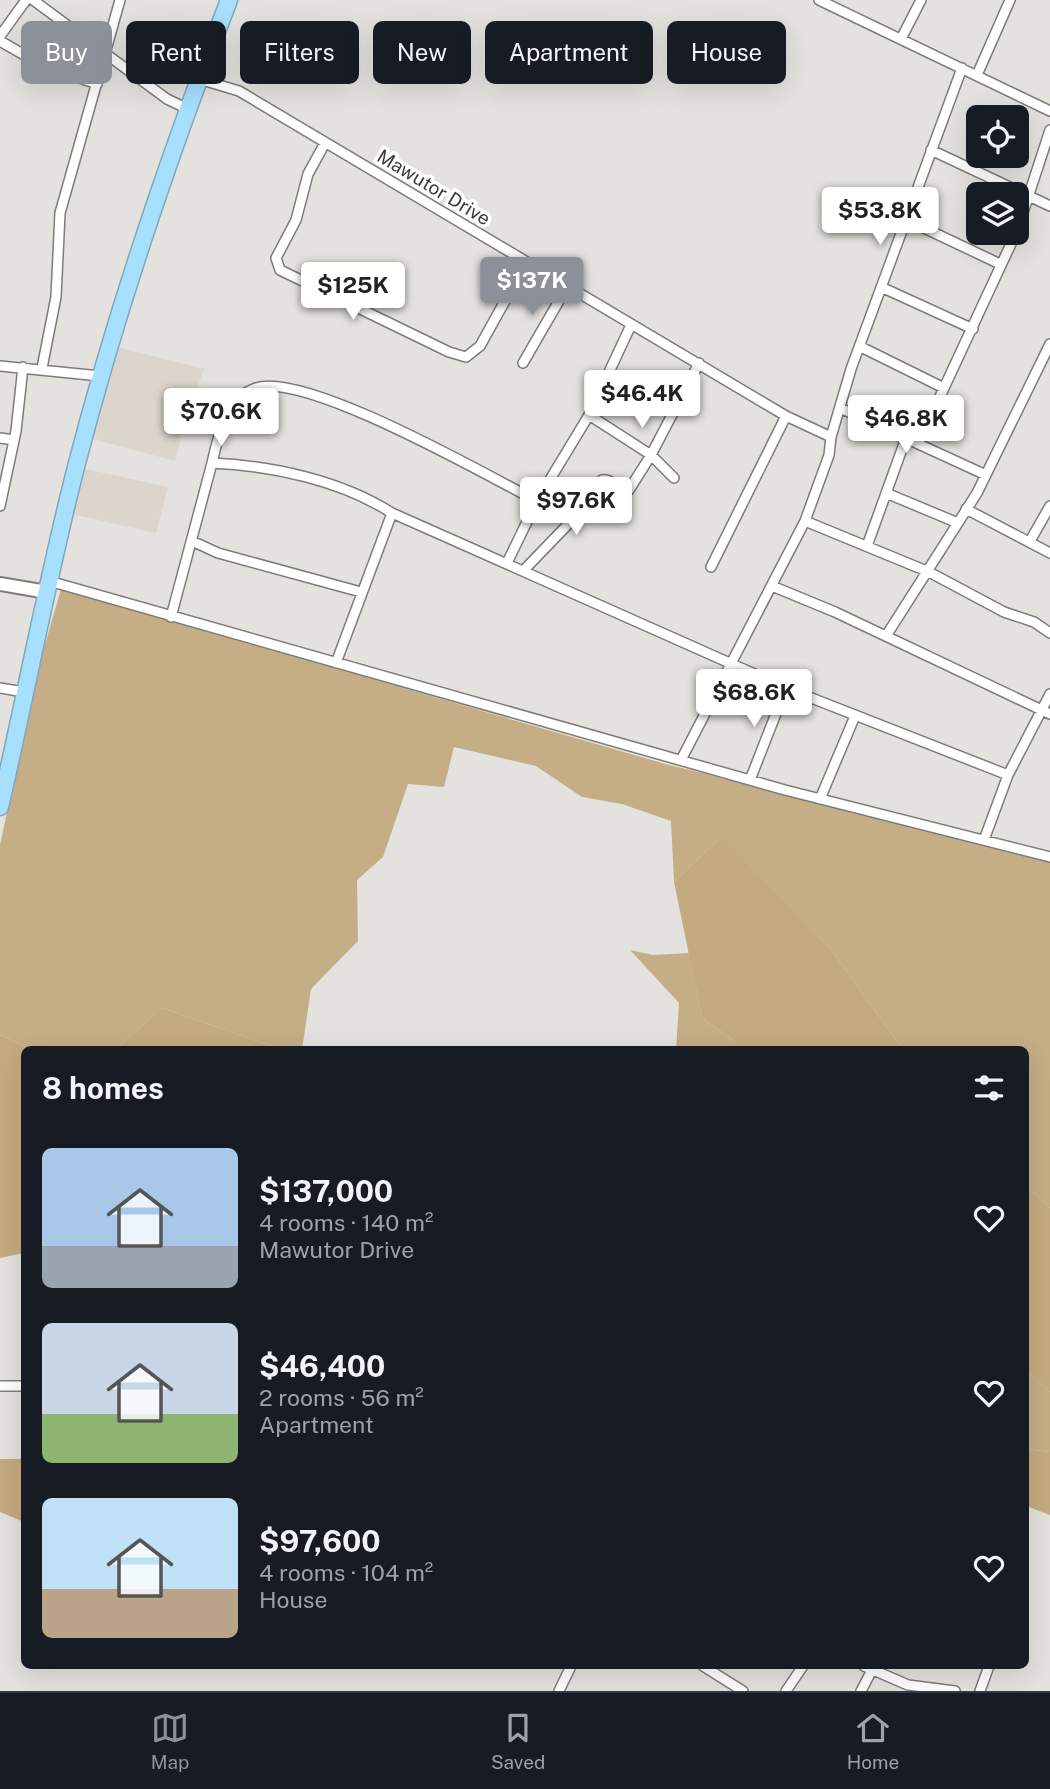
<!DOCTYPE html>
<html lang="en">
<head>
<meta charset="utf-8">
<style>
  :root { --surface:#171b24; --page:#20242c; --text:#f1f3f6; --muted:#9ea1a6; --line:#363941; --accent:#8c9099 }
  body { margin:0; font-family:"Public Sans",sans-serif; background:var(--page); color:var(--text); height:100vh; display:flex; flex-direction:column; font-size:26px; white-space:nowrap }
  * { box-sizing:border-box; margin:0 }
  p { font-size:23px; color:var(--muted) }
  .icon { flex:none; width:38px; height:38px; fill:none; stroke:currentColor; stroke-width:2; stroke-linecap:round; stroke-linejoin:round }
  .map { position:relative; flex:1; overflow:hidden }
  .sheet { position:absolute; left:21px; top:1046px; width:1008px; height:623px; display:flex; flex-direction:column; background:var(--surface); border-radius:10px; box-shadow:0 7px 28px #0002 }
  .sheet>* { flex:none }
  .hud { position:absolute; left:21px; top:21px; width:1008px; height:63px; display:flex; gap:14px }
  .buttons { position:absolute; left:966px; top:105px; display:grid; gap:14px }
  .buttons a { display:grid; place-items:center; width:63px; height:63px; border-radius:10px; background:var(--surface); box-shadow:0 7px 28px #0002; font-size:35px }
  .price { position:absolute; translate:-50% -60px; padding:0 16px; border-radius:7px; background:#fff; color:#222; font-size:23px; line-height:46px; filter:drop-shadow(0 2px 4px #0008) }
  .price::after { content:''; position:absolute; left:50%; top:42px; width:21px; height:16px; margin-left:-10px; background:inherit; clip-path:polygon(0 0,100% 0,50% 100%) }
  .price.current { background:var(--accent); color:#fff }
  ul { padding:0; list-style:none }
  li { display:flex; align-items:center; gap:21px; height:175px; padding:0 21px }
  li span { display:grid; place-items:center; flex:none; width:196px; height:140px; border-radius:10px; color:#555 }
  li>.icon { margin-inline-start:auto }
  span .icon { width:84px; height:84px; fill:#fffc; stroke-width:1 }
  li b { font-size:30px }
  h2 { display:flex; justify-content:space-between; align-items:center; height:84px; padding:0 21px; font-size:30px }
  .tag { padding:0 24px; border-radius:10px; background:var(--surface); box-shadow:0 7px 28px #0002; font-size:24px; line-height:63px }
  .tag.current { background:var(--accent); color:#fff }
  .dock { display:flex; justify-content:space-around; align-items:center; height:98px; border-top:2px solid var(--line); background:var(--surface); font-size:19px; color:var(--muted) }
  .dock a { display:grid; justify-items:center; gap:4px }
  .dock .current { color:var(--accent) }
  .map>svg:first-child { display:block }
  .built { fill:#dbd5cb }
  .green { fill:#c5ad86 }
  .forest { fill:#c4aa81 }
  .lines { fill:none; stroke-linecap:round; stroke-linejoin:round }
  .street-casing { stroke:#7e7c79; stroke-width:12 }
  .secondary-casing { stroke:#7e7c79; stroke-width:16 }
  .highway-casing { stroke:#82a6ba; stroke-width:19 }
  .street { stroke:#fff; stroke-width:9 }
  .secondary { stroke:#fff; stroke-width:12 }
  .highway { stroke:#a7dffe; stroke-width:16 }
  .labels { text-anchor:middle; stroke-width:7; stroke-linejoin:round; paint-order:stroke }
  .street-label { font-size:19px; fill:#3e3d3b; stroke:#fff }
</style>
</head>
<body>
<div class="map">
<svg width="1050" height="1691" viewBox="0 0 1050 1691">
  <rect width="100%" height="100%" fill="#e4e2de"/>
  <path class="built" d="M117 347 204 369 186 417 175 461 89 438Z
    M81 468 168 487 156 533 71 514Z"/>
  <path class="green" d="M61 589 669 765 1050 857V1208L1026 1186V1050H903L829 947 720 838 674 882 671 821 622 804 582 797 536 766 454 747 444 787 408 784 383 857 357 880 358 941 311 989 302 1050H283L162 1008 115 1050H32L0 1035V845L39 665Z
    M630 950 653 955 689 953 702 1018 733 1040 739 1050H676L679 1003Z
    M1026 1369 1050 1392V1452L1026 1449Z"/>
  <path class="forest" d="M721 837 829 947 903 1050H739L733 1040 702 1018 674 882Z
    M162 1008 283 1050H115Z
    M0 1035 32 1050H24V1253L0 1258Z
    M1026 1186 1050 1208V1392L1026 1369Z
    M1026 1449 1050 1452V1515L1026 1506Z
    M0 1459H24V1522L0 1512Z"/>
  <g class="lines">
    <g class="street-casing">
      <path id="street" d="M33 0 167 99 188 109
        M819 0 1050 111
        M0 36 26 0
        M901 39 921 0
        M0 41 40 64 97 84
        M207 58 217 67 219 85
        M977 75 1010 0
        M199 79 239 91 786 416 831 437 829 455 805 521 682 758
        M325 143 308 174 296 220 276 258 280 270 449 352 466 357 480 346 526 263
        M931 150 1050 206
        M905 219 1000 264
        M1017 231 1050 130
        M881 287 973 329
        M861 347 944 388
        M523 363 567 287
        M0 366 100 376
        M42 368 56 297 60 213 120 0
        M840 408 986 475
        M589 415 651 455 674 478
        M831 437 851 369 962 68
        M0 438 14 440
        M918 444 1016 233
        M212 463C218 436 226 398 256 388 305 371 486 475 537 501
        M886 493 958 523
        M0 506 16 431 23 367
        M966 509 1050 553
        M805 521 929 572 1004 612 1034 622 1050 633
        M192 541 218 553 361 592
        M1030 541 1050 506
        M867 546 906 438
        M507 563 537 501 589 415 631 325
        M711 567 786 416
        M524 570 578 514 602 480C614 478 618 493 629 490L651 455 699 363
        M49 581 785 790 1050 857
        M772 586 835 612 1050 714
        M171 617 212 463C273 466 340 480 392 513
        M886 636 977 493 1050 344
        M336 663 392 513 786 688 1008 775
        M0 688 24 692
        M750 780 786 688
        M820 799 855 716
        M984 840 1008 775 1050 694
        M0 1386H24
        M703 1666 743 1691
        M864 1666 908 1685 955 1691
        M559 1691 571 1666
        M786 1691 803 1666
        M861 1691 872 1670
        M980 1691 989 1666"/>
    </g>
    <g class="secondary-casing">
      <path id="secondary" d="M0 584 47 592"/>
    </g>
    <g class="highway-casing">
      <path id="highway" d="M0 807C26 694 47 580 76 467 117 308 170 153 229 0"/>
    </g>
    <use href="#street" class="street"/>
    <use href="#secondary" class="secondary"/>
    <use href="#highway" class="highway"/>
  </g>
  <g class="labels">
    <g class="street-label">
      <text transform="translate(434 187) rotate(31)" y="7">Mawutor Drive</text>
    </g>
  </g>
</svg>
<div class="buttons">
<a><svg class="icon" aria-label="locate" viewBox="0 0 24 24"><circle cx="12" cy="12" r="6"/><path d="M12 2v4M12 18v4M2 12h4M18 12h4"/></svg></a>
<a><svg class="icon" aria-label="layers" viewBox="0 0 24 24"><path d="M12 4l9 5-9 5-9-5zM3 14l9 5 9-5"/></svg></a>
</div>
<b class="price" style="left:880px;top:247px">$53.8K</b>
<b class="price current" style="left:532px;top:317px">$137K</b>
<b class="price" style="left:353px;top:322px">$125K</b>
<b class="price" style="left:642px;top:430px">$46.4K</b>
<b class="price" style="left:221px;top:448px">$70.6K</b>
<b class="price" style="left:906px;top:455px">$46.8K</b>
<b class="price" style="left:576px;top:537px">$97.6K</b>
<b class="price" style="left:754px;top:729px">$68.6K</b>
<div class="hud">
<a class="tag current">Buy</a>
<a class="tag">Rent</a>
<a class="tag">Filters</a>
<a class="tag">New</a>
<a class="tag">Apartment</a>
<a class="tag">House</a>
</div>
<section class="sheet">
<h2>8 homes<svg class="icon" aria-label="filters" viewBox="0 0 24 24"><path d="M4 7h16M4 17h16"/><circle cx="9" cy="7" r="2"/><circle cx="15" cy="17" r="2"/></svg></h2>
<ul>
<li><span style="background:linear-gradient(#a9c7e8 70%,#9aa5b1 0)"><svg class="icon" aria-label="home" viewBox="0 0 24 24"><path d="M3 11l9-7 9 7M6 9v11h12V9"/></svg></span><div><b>$137,000</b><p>4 rooms · 140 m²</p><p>Mawutor Drive</p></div><svg class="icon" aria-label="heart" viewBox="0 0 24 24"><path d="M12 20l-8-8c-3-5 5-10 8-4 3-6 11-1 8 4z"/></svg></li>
<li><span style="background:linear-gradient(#c9d6e8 65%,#8fb573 0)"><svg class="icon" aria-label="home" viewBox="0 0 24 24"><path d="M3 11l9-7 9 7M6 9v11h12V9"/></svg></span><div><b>$46,400</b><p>2 rooms · 56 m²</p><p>Apartment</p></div><svg class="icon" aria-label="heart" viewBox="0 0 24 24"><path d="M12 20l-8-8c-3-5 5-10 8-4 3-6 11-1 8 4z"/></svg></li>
<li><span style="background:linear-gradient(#bfe0f5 65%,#b9a48a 0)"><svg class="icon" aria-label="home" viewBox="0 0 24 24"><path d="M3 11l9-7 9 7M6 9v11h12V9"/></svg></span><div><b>$97,600</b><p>4 rooms · 104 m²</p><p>House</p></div><svg class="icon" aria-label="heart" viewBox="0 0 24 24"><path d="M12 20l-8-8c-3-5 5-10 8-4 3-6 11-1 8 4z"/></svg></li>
</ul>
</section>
</div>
<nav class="dock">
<a class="current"><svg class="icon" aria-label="map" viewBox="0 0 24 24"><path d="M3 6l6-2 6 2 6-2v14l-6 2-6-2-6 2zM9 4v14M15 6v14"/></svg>Map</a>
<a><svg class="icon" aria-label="saved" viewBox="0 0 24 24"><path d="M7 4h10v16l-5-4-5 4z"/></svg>Saved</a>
<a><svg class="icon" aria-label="home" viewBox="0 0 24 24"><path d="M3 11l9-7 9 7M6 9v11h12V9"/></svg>Home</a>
</nav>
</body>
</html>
